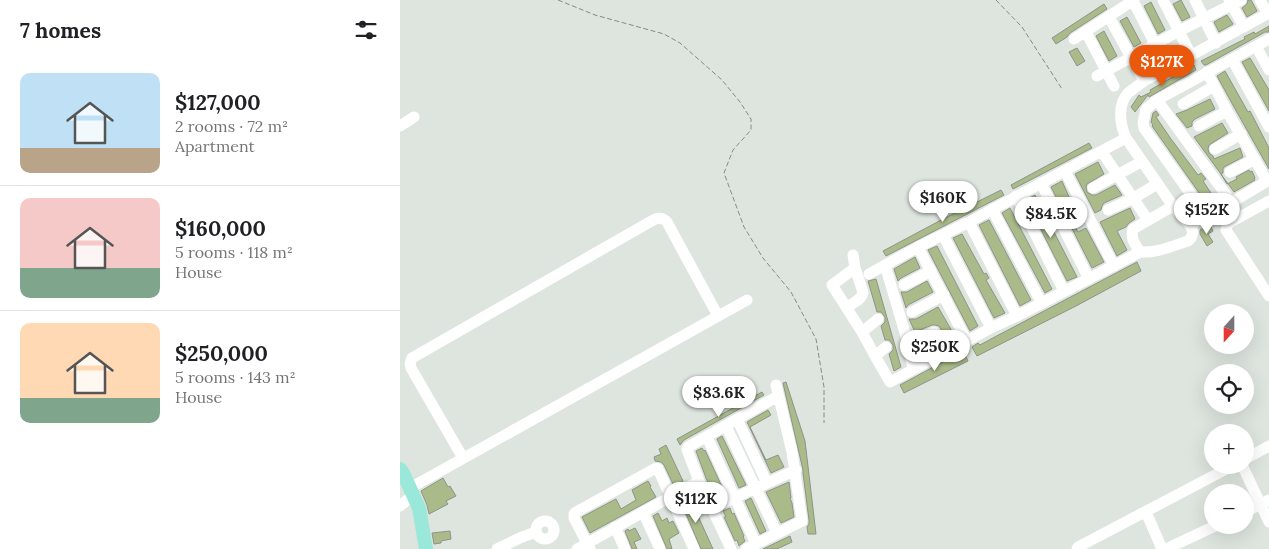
<!DOCTYPE html>
<html lang="en">
<head>
<meta charset="utf-8">
<style>
  :root { --surface:#fff; --page:#f6f6f6; --text:#202124; --muted:#757577; --line:#e0e0e0; --accent:#ea580c }
  body { margin:0; font-family:Lora,serif; background:var(--page); color:var(--text); height:100vh; display:flex; flex-direction:column; font-size:19px; white-space:nowrap }
  * { box-sizing:border-box; margin:0 }
  p { font-size:16px; color:var(--muted) }
  .icon { flex:none; width:28px; height:28px; fill:none; stroke:currentColor; stroke-width:2; stroke-linecap:round; stroke-linejoin:round }
  .map { position:relative; flex:1; overflow:hidden }
  .drawer { display:flex; flex-direction:column; background:var(--surface); width:400px }
  .drawer>* { flex:none }
  .needle { width:32px; rotate:201deg }
  .fabs { position:absolute; left:804px; top:304px; display:grid; gap:10px }
  .fabs a { display:grid; place-items:center; width:50px; height:50px; border-radius:50%; background:var(--surface); box-shadow:0 5px 20px #0002; font-size:25px }
  .price { position:absolute; translate:-50% -42px; padding:0 11px; border-radius:18px; background:#fff; color:#222; font-size:16px; line-height:32px; filter:drop-shadow(0 1px 2px #0008) }
  .price::after { content:''; position:absolute; left:50%; top:30px; width:15px; height:11px; margin-left:-8px; background:inherit; clip-path:polygon(0 0,100% 0,50% 100%) }
  .price.current { background:var(--accent); color:#fff }
  ul { padding:0; list-style:none }
  li { display:flex; align-items:center; gap:15px; height:125px; padding:0 20px }
  li+li { border-top:1px solid var(--line) }
  li span { display:grid; place-items:center; flex:none; width:140px; height:100px; border-radius:10px; color:#555 }
  li>.icon { margin-inline-start:auto }
  span .icon { width:60px; height:60px; fill:#fffc; stroke-width:1 }
  li b { font-size:21px }
  h2 { display:flex; justify-content:space-between; align-items:center; height:60px; padding:0 20px; font-size:21px }
  main { display:flex; flex:1; min-height:0 }
  .map>svg:first-child { display:block }
  .building { fill:#aabb89; stroke:#8f928a }
  .lines { fill:none; stroke-linecap:round; stroke-linejoin:round }
  .path { stroke:#868b86; stroke-width:1; stroke-dasharray:5 2.5; stroke-linecap:butt }
  .minor { stroke:#fff; stroke-width:11 }
  .major { stroke:#9ae8da; stroke-width:14 }
</style>
</head>
<body>
<main>
<section class="drawer">
<h2>7 homes<svg class="icon" aria-label="filters" viewBox="0 0 24 24"><path d="M4 7h16M4 17h16"/><circle cx="9" cy="7" r="2"/><circle cx="15" cy="17" r="2"/></svg></h2>
<ul>
<li><span style="background:linear-gradient(#bfe0f5 75%,#b9a48a 0)"><svg class="icon" aria-label="home" viewBox="0 0 24 24"><path d="M3 11l9-7 9 7M6 9v11h12V9"/></svg></span><div><b>$127,000</b><p>2 rooms · 72 m²</p><p>Apartment</p></div></li>
<li><span style="background:linear-gradient(#f6c9c9 70%,#7fa58c 0)"><svg class="icon" aria-label="home" viewBox="0 0 24 24"><path d="M3 11l9-7 9 7M6 9v11h12V9"/></svg></span><div><b>$160,000</b><p>5 rooms · 118 m²</p><p>House</p></div></li>
<li><span style="background:linear-gradient(#ffd9b3 75%,#7fa58c 0)"><svg class="icon" aria-label="home" viewBox="0 0 24 24"><path d="M3 11l9-7 9 7M6 9v11h12V9"/></svg></span><div><b>$250,000</b><p>5 rooms · 143 m²</p><p>House</p></div></li>
</ul>
</section>
<div class="map">
<svg width="869" height="549" viewBox="0 0 869 549">
  <rect width="100%" height="100%" fill="#dde5de"/>
  <path class="building" d="M781 0 790 17 782 21 773 4Z
    M848 0H851L857 11 847 17 842 8 847 4Z
    M751 2 765 30 758 34 744 6Z
    M704 4 707 9 670 33 667 37 656 44 652 38Z
    M827 15 833 24 819 32 814 22Z
    M727 17 741 43 734 47 720 21Z
    M869 26V32H865L806 65H804L801 61 845 39 844 37 854 32 855 34Z
    M704 31 717 56 709 61 696 36Z
    M677 48 685 61 677 66 669 52Z
    M850 58 869 90V111L842 62Z
    M794 65 796 70 749 97 748 95 735 112 731 107 739 95 741 97 751 92 750 90Z
    M825 71 848 112 850 111 869 148V169L834 107 817 76Z
    M810 99 815 109 795 119 792 122V126L787 128 776 114 787 110Z
    M756 111 759 115 756 117 771 139 798 175 801 173 806 179 803 181 815 199H816L818 202 809 207 752 126 753 125 751 122 753 113Z
    M822 123 828 133 809 145 808 149 809 153 813 156 814 159 840 148 843 157 826 166 823 168V173L821 174 827 184 837 179 836 177 849 170 850 172 852 171 855 178H854L855 180 834 192 794 137Z
    M689 143 692 148 613 189 611 185Z
    M698 162 704 174 687 184 686 187 687 192 692 195H696L715 185 722 195 704 203 702 206 701 210 695 213 675 174Z
    M662 181 680 222 674 225 678 232 686 228 704 262 692 268 651 187Z
    M601 190 604 195 486 256 483 251 543 219Z
    M635 195 677 277 667 281 626 200Z
    M610 208 652 289 645 293 602 213Z
    M730 208 735 219 729 223 726 227 717 231 727 250 717 256 700 222Z
    M589 220 631 300 620 306 579 225Z
    M810 225 813 231 808 234 813 242 807 246 800 234V230Z
    M562 234 584 274 586 273 589 278 586 280 605 313 594 318 553 238Z
    M537 246 578 326 570 331 528 250Z
    M515 257 520 268 501 278 498 281 494 269Z
    M737 262 741 271 676 306 577 356 572 347 578 343 580 345 591 339Z
    M476 279 501 367 494 371 489 354 493 350V345L489 340H485L481 326 485 322V317L481 312H477L468 281Z
    M527 281 533 292 508 305 506 308 501 292H507Z
    M538 307 556 338 549 342 539 326 535 325H532L515 332 509 319H516Z
    M563 351 568 361 504 393 500 385Z
    M386 382 405 441 416 534H408L407 527 409 524V520L403 473V470L383 383Z
    M362 392 364 395 284 440 280 445 277 439Z
    M368 410 371 415 350 427 366 460 378 455 384 467 371 473 347 422Z
    M322 436 346 485 339 488 317 439Z
    M266 445 283 481 274 486 264 465 261 462 255 461 254 457 261 454 259 449Z
    M302 448 304 451 305 450 323 489 322 490 324 494 317 498 314 492 313 493 306 478 296 451Z
    M43 478 48 487 50 486 56 496 46 501 48 504 29 514 27 505 21 491Z
    M248 481 251 486 250 487 256 497 190 533 182 517 216 499 221 509 236 500 232 490Z
    M389 482 391 498H390L392 503 394 517 381 523 366 492Z
    M289 496 293 505 313 549H301L280 500Z
    M351 498 366 531 360 534 345 501Z
    M330 508 332 514 334 513 344 536 343 537 345 541 339 546 337 540 335 541 324 517H326L323 511Z
    M258 513 262 521 267 518 269 523 273 521 279 533 269 539 272 549H267L253 516Z
    M235 528 241 539 234 542 237 549H232L225 531 228 529 229 531Z
    M50 531 51 539 41 541V543L34 544 32 533Z
    M390 536 392 542 377 549H363Z"/>
  <g class="lines">
    <path class="path" d="M158 0 195 15 264 34 280 43 322 80 340 102 351 119V130L333 150 324 173 344 227 363 258 391 292 416 339 424 387V423
      M596 0 622 27 662 89"/>
    <path class="minor" d="M763 0 791 55
      M795 0 816 43
      M829 0 844 27
      M860 0 868 14
      M733 1 768 69
      M709 17 744 81
      M686 32 714 86
      M674 39 734 0
      M856 46 869 70
      M832 59 869 127
      M807 72 827 111 867 181
      M697 76 779 31 841 0
      M757 100 832 203
      M783 104 814 86
      M0 126 14 117
      M799 126 827 111
      M815 149 841 134
      M702 152 748 220
      M665 171 714 266
      M830 172 855 159
      M641 183 689 279
      M693 188 741 162
      M616 196 664 291
      M869 201 829 223 827 226 826 230 869 296
      M592 209 641 302
      M708 210 734 198 757 184
      M807 217 744 128 743 123 746 109 757 100 869 39
      M569 222 617 316
      M790 225 807 217 869 180
      M543 235 591 328
      M518 247 567 341
      M740 252C735 244 730 238 733 229L773 206
      M453 255 455 268
      M485 265 508 343 513 369
      M469 274 518 247 569 222 726 138
      M504 285 531 271
      M447 307C453 303 462 300 463 292L455 268 432 285 462 332 475 356 490 382 591 328 617 316 740 252C757 253 772 246 788 241L791 238 793 232 790 225 773 206 726 138C720 125 717 105 728 93 733 89 739 85 744 81L869 13
      M512 312 544 295
      M462 332 478 319
      M508 343 534 332 535 333 545 352
      M475 356 486 347
      M337 419 367 483
      M326 426 377 533
      M307 437 356 544
      M63 458 11 368 10 364 12 358 248 223C255 219 261 215 267 222L318 316
      M845 459 869 446
      M842 465 869 522
      M299 481 288 452 287 449 288 447 378 396
      M10 488 347 300
      M0 506 13 495
      M312 508 396 470
      M243 512 260 549
      M746 512 762 549
      M845 512 869 500
      M136 530a9 9 0 1 1 18 0a9 9 0 1 1-18 0Z
      M215 527 225 549
      M97 549 122 537 136 532
      M177 549 299 481 331 549
      M190 549 174 518V514L176 512 256 468 258 469 294 549
      M346 549 402 521 392 452 376 385
      M677 549 678 547 834 465
      M766 549 817 525"/>
    <path class="major" d="M0 469 3 473 19 508 26 549"/>
  </g>
</svg>
<div class="fabs">
<a><svg class="needle" viewBox="-14 -14 28 28"><path d="M0-13l5 13h-10z" fill="#e53935"/><path d="M0 13l5-13h-10z" fill="#757577"/></svg></a>
<a><svg class="icon" aria-label="locate" viewBox="0 0 24 24"><circle cx="12" cy="12" r="6"/><path d="M12 2v4M12 18v4M2 12h4M18 12h4"/></svg></a>
<a>+</a>
<a>−</a>
</div>
<b class="price current" style="left:762px;top:87px">$127K</b>
<b class="price" style="left:543px;top:223px">$160K</b>
<b class="price" style="left:807px;top:235px">$152K</b>
<b class="price" style="left:651px;top:239px">$84.5K</b>
<b class="price" style="left:535px;top:372px">$250K</b>
<b class="price" style="left:319px;top:418px">$83.6K</b>
<b class="price" style="left:296px;top:524px">$112K</b>
</div>
</main>
</body>
</html>
